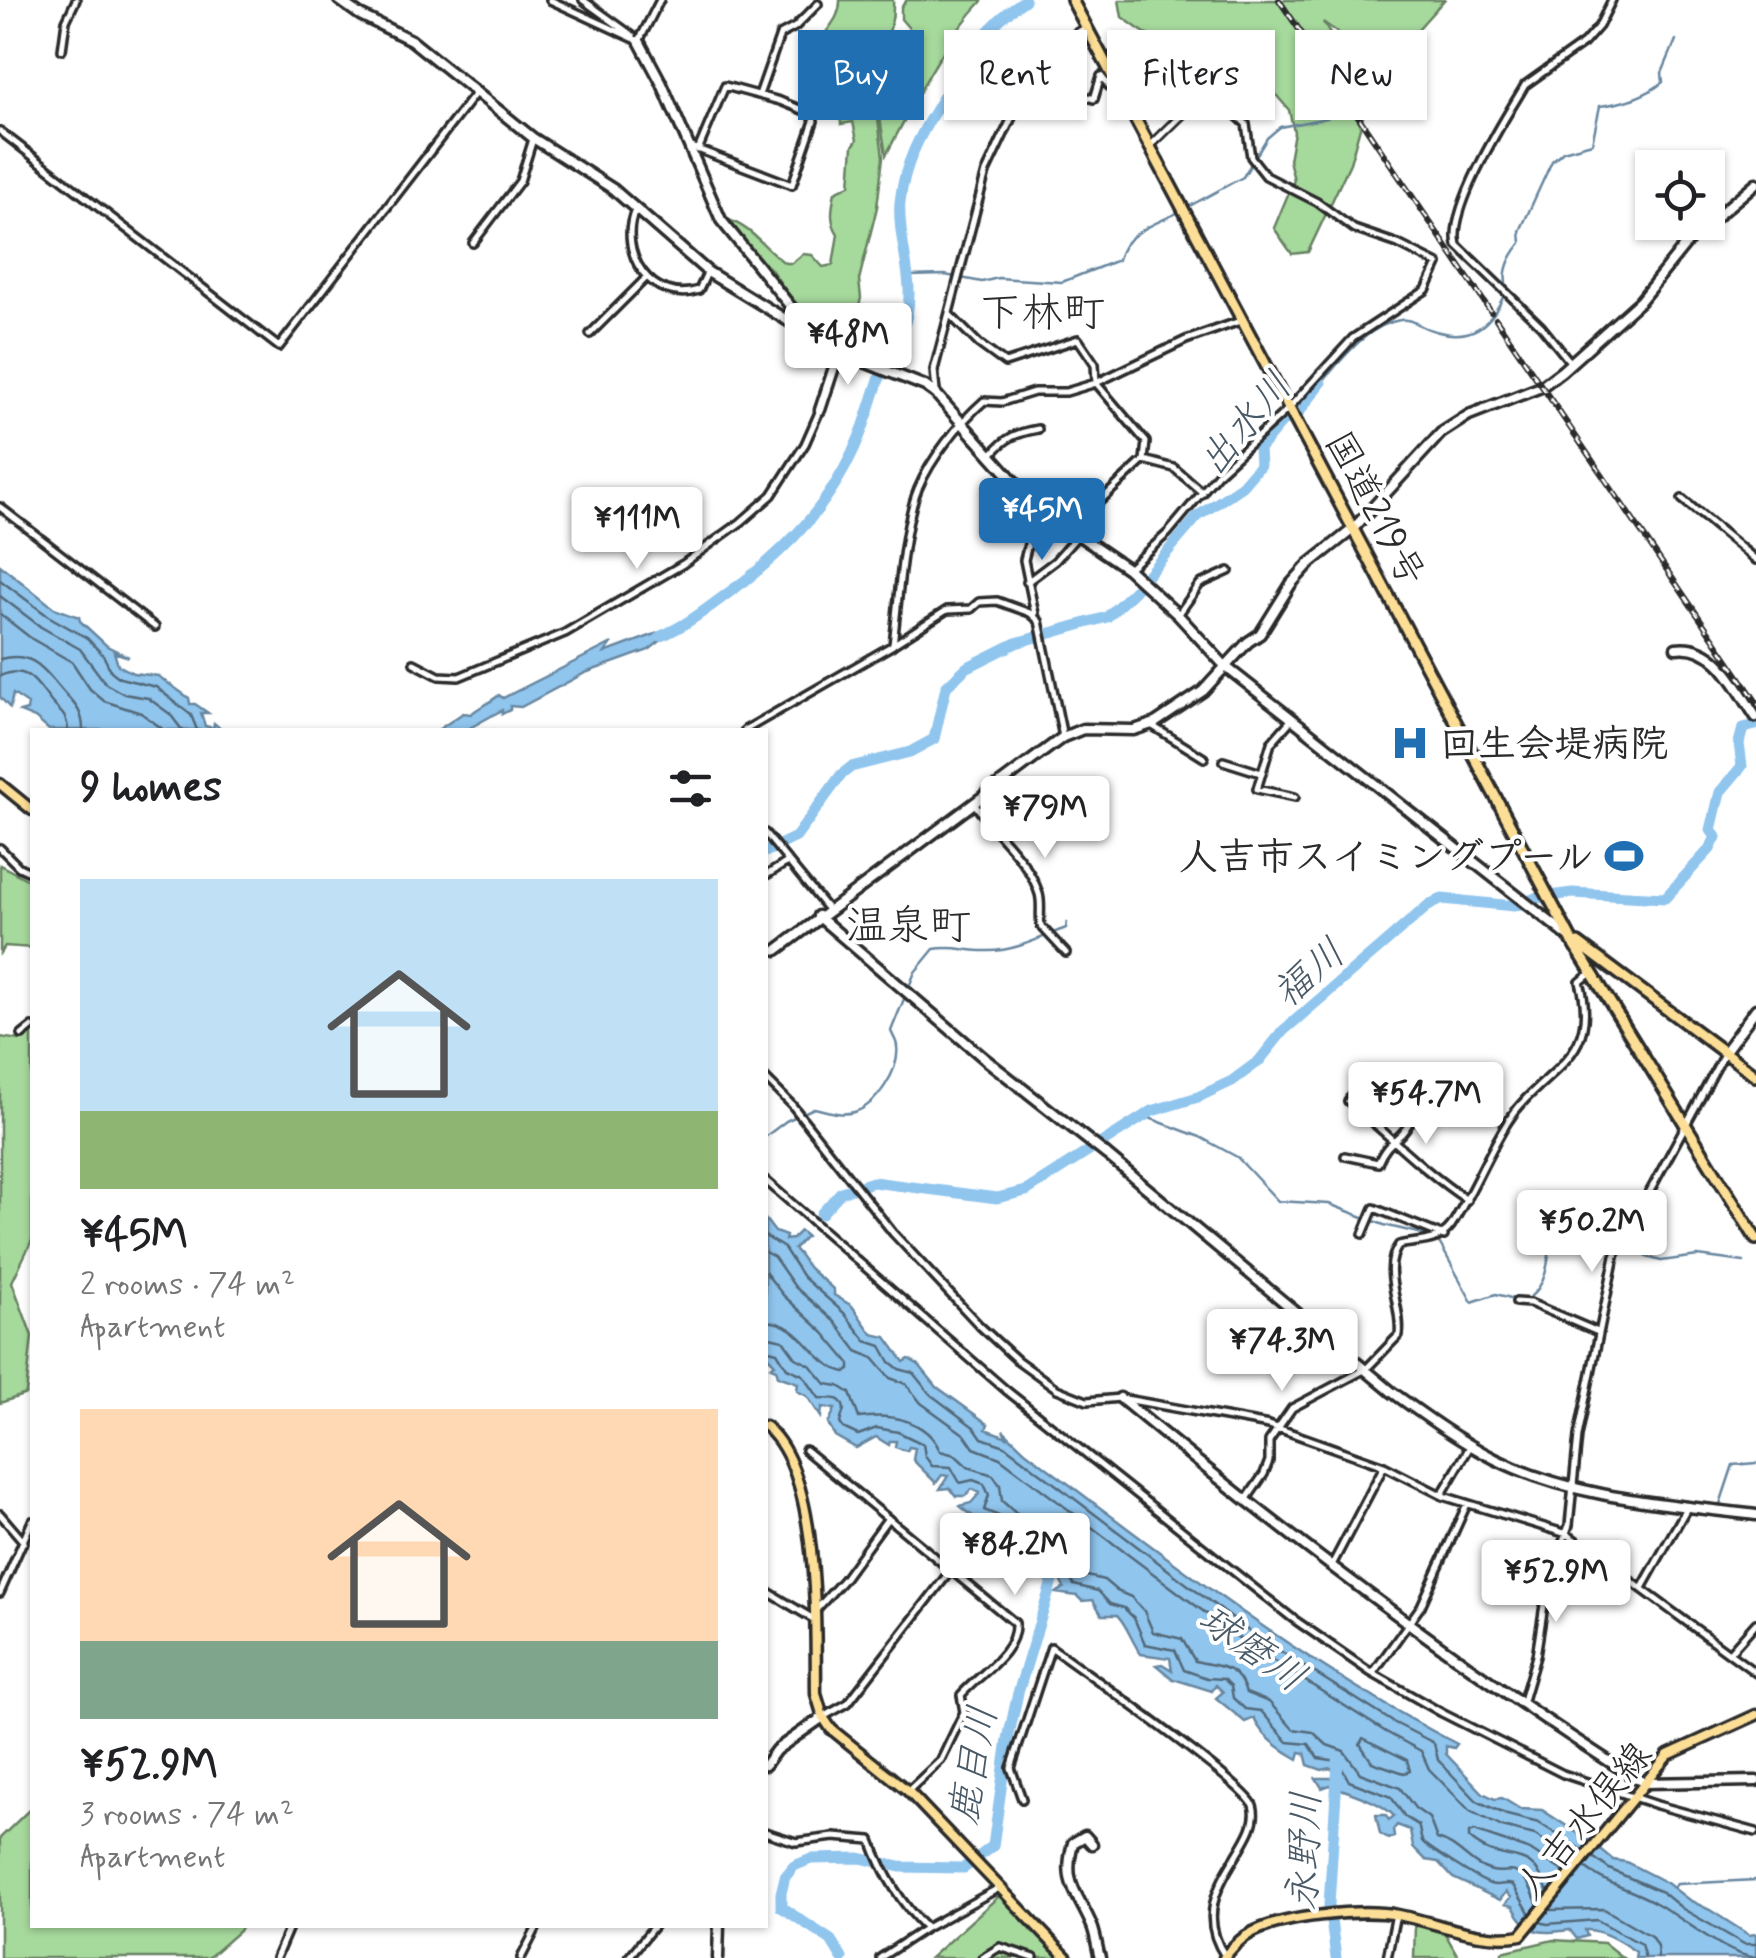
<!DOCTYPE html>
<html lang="en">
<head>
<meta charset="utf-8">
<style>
  :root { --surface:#fff; --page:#f6f6f6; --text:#202124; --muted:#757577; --accent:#1f6fb2 }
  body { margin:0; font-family:Mynerve,"Klee One",sans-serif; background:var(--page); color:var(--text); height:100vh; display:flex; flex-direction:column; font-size:38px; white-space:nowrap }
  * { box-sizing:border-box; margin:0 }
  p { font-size:32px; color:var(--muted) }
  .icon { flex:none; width:55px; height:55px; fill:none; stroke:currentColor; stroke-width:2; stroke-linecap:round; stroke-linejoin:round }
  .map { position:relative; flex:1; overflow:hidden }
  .drawer { position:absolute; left:30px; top:728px; width:738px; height:1200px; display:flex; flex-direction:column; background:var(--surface); border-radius:0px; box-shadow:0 2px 8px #0004 }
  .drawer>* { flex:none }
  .guide { position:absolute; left:798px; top:30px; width:808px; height:90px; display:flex; gap:20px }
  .buttons { position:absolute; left:1635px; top:150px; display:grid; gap:20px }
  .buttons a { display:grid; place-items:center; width:90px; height:90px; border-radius:0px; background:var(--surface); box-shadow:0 2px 8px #0004; font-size:50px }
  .price { position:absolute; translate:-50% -85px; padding:0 22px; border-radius:10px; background:#fff; color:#222; font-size:32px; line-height:65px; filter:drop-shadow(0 2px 5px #0008) }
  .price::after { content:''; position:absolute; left:50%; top:60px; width:30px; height:22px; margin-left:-15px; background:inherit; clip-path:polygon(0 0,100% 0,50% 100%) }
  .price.current { background:var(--accent); color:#fff }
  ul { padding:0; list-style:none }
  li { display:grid; align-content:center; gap:20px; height:530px; padding:0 50px }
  li span { display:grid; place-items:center; height:310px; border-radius:0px; color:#555 }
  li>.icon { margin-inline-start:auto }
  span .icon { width:180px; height:180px; fill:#fffc; stroke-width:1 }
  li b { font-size:42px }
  h2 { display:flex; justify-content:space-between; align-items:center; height:120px; padding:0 50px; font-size:42px }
  .tag { padding:0 35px; border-radius:0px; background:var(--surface); box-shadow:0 2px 8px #0004; font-size:35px; line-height:90px }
  .tag.current { background:var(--accent); color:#fff }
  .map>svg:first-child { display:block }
  .green { fill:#a6d99c; stroke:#688264; stroke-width:2.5 }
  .water { fill:#90c5ee; stroke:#6887a0; stroke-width:2.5 }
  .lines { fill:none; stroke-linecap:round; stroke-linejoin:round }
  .shore { stroke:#536979; stroke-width:2.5 }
  .stream { stroke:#6887a0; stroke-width:2.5 }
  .river { stroke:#90c5ee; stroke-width:11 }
  .street-casing { stroke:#2b2b2b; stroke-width:12 }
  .secondary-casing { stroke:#2b2b2b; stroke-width:15 }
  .primary-casing { stroke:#2b2b2b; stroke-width:15 }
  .highway-casing { stroke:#2b2b2b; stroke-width:16 }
  .street { stroke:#fff; stroke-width:5 }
  .secondary { stroke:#fff; stroke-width:8 }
  .primary { stroke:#fcde96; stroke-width:8 }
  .highway { stroke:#fcde96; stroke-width:9 }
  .rail-casing { stroke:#2b2b2b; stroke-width:6 }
  .rail { stroke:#fff; stroke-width:2.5; stroke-dasharray:8; stroke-linecap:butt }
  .labels { text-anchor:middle; stroke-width:8; stroke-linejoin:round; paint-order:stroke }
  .street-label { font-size:38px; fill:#2b2b2b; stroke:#fff }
  .poi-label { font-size:38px; font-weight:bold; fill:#2b2b2b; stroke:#fff; text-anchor:start }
  .water-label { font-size:40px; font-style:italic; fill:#495966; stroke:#fff }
  .quarter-label { font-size:42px; fill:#2b2b2b; stroke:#fff }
</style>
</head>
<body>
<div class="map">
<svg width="1756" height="1958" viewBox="0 0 1756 1958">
  <rect width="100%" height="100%" fill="#fff"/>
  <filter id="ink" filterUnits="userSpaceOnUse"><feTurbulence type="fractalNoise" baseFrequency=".01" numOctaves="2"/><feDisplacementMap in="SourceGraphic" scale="20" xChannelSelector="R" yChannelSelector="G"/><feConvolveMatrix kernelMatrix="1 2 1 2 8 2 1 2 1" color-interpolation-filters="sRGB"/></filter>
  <g filter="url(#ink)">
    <path class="green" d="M840 0H893C895 38 877 45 876 76L882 79 878 119 883 157 877 207 859 280 861 298 850 341 832 337 803 315 770 268 753 254 726 219C752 227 764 248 785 263H792L803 254 812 255 823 267 833 265 838 234C829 220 832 208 835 192L850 185 853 146 857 140 853 122 841 124 839 99 849 87 852 50 840 46 815 51C822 32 841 21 840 0Z
      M907 0H983C941 44 914 103 886 155L880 118 883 78 910 72 909 45 913 33 901 19V7Z
      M1119 0H1444L1401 48 1372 59 1323 22 1368 99 1350 163 1308 252 1292 254 1274 228 1294 180 1289 160 1294 132 1289 110 1254 69C1204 67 1161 47 1122 17Z
      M0 865 32 882V948L5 946 0 953Z
      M32 1027V1240L12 1282 32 1336 26 1394 0 1403V1037L19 1040Z
      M32 1807V1925H242L239 1931 208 1958H0V1838Z
      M999 1896 1063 1958H930Z
      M1415 1925 1443 1930 1459 1958H1414Z
      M1553 1940 1604 1943 1623 1958H1502V1952Z"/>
    <path class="water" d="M0 565 54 608 79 617 80 621 107 646 129 657 114 652 118 665 133 673 158 676 189 698 190 704H195L208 713H201L205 726 213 728 214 723 222 730H49L35 718 20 712 27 710 28 704 13 694 10 708 0 697Z
      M682 624 649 650 585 673 521 707 510 706V710L502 714V710L466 730H438L463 713 471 714C480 706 490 703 499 695L503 698 612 643 605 653Z
      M765 1219 775 1232 786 1236 785 1240 792 1239 800 1231 806 1236 794 1249C802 1256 802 1260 809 1268 817 1276 826 1282 834 1290V1295L852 1306 872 1334 886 1337 904 1362 909 1359 919 1365 937 1387 988 1424 986 1429 1007 1437 1003 1430 1025 1451C1164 1556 1302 1664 1457 1744L1454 1748 1446 1746V1754L1483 1793 1495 1799 1502 1798 1520 1809 1542 1810 1582 1836 1583 1840H1589L1613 1860 1626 1862 1667 1883 1689 1900 1710 1910 1749 1935 1756 1934V1958H1635L1636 1952C1622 1942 1601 1929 1585 1930L1587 1936 1577 1939 1570 1930C1541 1933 1529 1937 1513 1906L1505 1904 1511 1897 1506 1892 1500 1900 1453 1878 1438 1862 1426 1860 1413 1847 1410 1830 1397 1825 1393 1830 1394 1837 1388 1839 1380 1834 1376 1815H1385L1389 1820 1394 1816C1382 1802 1348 1792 1330 1785L1322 1788 1316 1778H1339L1331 1768 1322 1770 1308 1765 1305 1753 1300 1752 1298 1759C1282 1750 1261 1736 1254 1718L1245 1722 1216 1698 1223 1692 1216 1685 1212 1691 1173 1679 1156 1665 1162 1664 1172 1670 1170 1658 1141 1654C1131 1641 1128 1626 1117 1615H1102L1093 1600 1082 1601 1077 1596 1056 1593 1064 1588 1058 1576 1049 1578C1046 1568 1037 1562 1027 1562L1030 1572 1002 1552 1003 1542 1010 1539 998 1525 979 1521 960 1506 971 1503 980 1493 972 1489 966 1496H956L950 1488 940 1489 948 1476 942 1475 936 1483 913 1460 915 1448 909 1447 907 1451 895 1447 896 1441H890L889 1445 876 1437 856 1448 835 1436 828 1424 835 1409 822 1407 821 1417 807 1396 797 1391 798 1383 778 1376 776 1369 771 1367 775 1364 769 1358 765 1360Z"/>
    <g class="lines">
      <path class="shore" d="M0 580 48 616 87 638 103 655 111 671 120 678 156 687 191 715 197 730
        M0 596 41 627 80 649 106 684 124 694 148 698 170 714 182 730
        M0 614 32 639 72 662 90 689 104 701 141 713 164 730
        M0 659C36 650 46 673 66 695 77 706 83 714 83 730
        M0 676C29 663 37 685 52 703 61 713 67 715 68 730
        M765 1236 784 1248 803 1277 844 1313 866 1341 881 1346 890 1362 899 1369 913 1373 930 1394 975 1428 982 1438 1005 1446 1250 1632 1393 1722 1434 1743 1438 1760 1477 1801 1507 1815 1539 1823 1582 1850
        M765 1252 774 1257 795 1287 835 1322 857 1351 873 1358 890 1378 906 1384 921 1403 965 1435 974 1448 1000 1458 1244 1642 1386 1732 1421 1751 1429 1769 1470 1811 1502 1827 1535 1835 1574 1860
        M765 1272 783 1295 824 1333 850 1364V1370L845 1372C813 1365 803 1322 765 1321
        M765 1336 783 1340 796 1358 810 1365 826 1384 839 1386 850 1393 859 1418C890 1413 927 1420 940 1451L955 1455 968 1467 993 1475 1000 1485 1002 1501 1026 1522 1033 1538 1071 1559 1083 1575 1104 1580 1117 1591 1131 1597 1144 1611 1153 1632 1182 1639 1195 1661C1220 1667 1237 1664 1246 1693L1269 1702 1293 1729 1313 1732 1327 1745 1344 1751 1360 1773 1400 1788 1415 1808 1429 1818 1437 1839C1459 1844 1470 1866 1492 1871 1503 1874 1512 1867 1522 1876 1531 1884 1533 1895 1538 1905
        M765 1349 777 1352 787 1368 803 1375 819 1398C831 1399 841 1395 844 1409L840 1423 843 1428 858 1435 877 1428 898 1432 923 1444 925 1456 932 1466 951 1467 960 1483 973 1480 984 1484 989 1495 984 1510C1009 1520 1017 1522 1019 1550 1045 1557 1059 1560 1074 1585L1098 1591 1110 1604 1124 1608 1134 1618 1145 1644 1175 1650 1184 1670 1207 1678 1224 1679 1231 1686 1233 1698 1245 1709 1261 1711 1288 1742 1309 1744 1318 1758 1338 1761 1349 1781 1391 1797 1405 1817 1418 1825C1420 1830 1420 1836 1422 1841 1425 1846 1480 1881 1490 1884 1499 1887 1503 1882 1513 1885L1530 1914
        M1363 1738 1407 1760 1410 1771 1404 1773 1372 1762 1360 1744Z
        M1593 1857 1609 1869 1662 1892 1683 1909 1744 1944H1756
        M1585 1867C1605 1884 1631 1889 1654 1902 1679 1915 1729 1958 1756 1957
        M1548 1892C1531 1840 1502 1869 1469 1838V1833L1474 1831 1530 1850 1564 1872
        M1549 1910 1604 1909 1651 1936 1657 1946 1658 1958
        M1540 1922 1547 1924 1597 1920 1641 1944 1645 1958"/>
      <path class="stream" d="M1186 208 1243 177 1267 138 1280 127 1327 118 1399 53
        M908 276 945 275 982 282 998 278 1062 282 1118 260C1123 233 1156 224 1179 212
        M1321 383C1342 360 1367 325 1400 320 1411 318 1419 326 1429 329 1471 344 1492 326 1507 288 1502 271 1510 256 1521 243L1520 231 1552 161 1563 151 1592 143 1600 106C1624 103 1645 97 1663 82L1662 73 1676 40
        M1144 1116 1200 1137 1237 1157 1278 1201 1329 1204 1384 1225 1431 1236 1440 1244 1472 1302 1496 1294 1518 1300 1528 1299C1532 1295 1536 1292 1539 1287 1554 1266 1543 1230 1572 1215L1638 1245 1647 1257 1661 1261 1698 1256 1744 1262
        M765 1137 786 1121 814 1108C828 1111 840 1116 854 1112 876 1106 900 1070 897 1047 897 1041 893 1037 891 1031L915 972 934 949C954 945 969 952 989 951 1015 951 1042 937 1066 928L1067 923
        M1720 1504 1733 1465 1756 1463
        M1674 1887 1677 1884 1756 1880"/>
      <path class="river" d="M661 636C687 625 708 608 731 591 788 550 834 501 860 435 868 416 873 396 880 377 888 356 903 338 907 315 915 277 897 240 900 202 904 164 920 135 939 104 964 62 983 27 1025 0
        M765 852 796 837 841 775 851 767 910 752 934 739 946 687 966 668 1016 643 1107 617 1134 591 1198 516 1242 486 1260 465 1259 449 1282 422 1297 415 1321 383
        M821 1214 841 1192 873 1182 997 1198 1026 1191 1152 1111 1198 1097 1232 1081 1259 1061 1283 1031 1430 904 1442 899 1514 906 1536 898 1572 893 1665 898 1710 849 1716 837 1711 830 1720 792 1742 766 1739 743 1743 728 1756 725
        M842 1958 831 1940 781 1907V1893L785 1877 794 1866 811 1859 860 1858 900 1867 964 1868 993 1846 1008 1739 1018 1693 1057 1565
        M1336 1958 1329 1905 1338 1761"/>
      <g class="street-casing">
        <path id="street" d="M550 0 639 41
          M583 0 633 36
          M639 41 660 0
          M62 50 66 21 76 0
          M1113 55 1169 69 1223 103 1246 124 1251 157 1266 176 1317 202 1354 229 1398 244 1438 264 1426 290 1353 338 1288 409 1220 471 1168 533 1128 569
          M759 95 780 35 795 27 818 4
          M1081 95 1094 99 1101 76 1113 91 1119 89
          M812 114 832 67
          M0 131 279 347 477 91
          M1150 146 1205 92
          M692 147 792 185 814 121 812 114 780 101 725 86 698 150
          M635 210C617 252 651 305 699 290L707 273
          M473 243 520 181 533 139
          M949 314 979 344 1005 363 1078 339 1095 364 1096 383 1146 442 1144 460 1174 468 1203 493
          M590 334 645 279
          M1571 363 1541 326 1457 245C1448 211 1500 126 1519 95L1525 85 1584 43 1599 26 1612 0
          M936 391 934 370 986 172 1015 111 1075 34 1085 28
          M991 455C1006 437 1016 433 1038 429
          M1682 499 1756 560
          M0 507 155 627
          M1027 582 1055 561 1077 536 1099 502 1144 460
          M1035 614 1024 560 1037 508
          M1178 615 1200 584 1229 571
          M894 644 947 610 971 609 979 602 997 601 1030 613 1039 621 1063 737
          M414 663 439 676 459 677 565 633 683 564 741 522 772 495 805 444 820 410
          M1292 719 1271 743 1257 789 1295 797
          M1151 725 1204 758
          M745 730 893 645C898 603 903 525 918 489 931 458 959 423 984 401L1002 402 1034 392H1066L1096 383 1186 340 1240 321
          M1223 761 1261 773
          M974 803C995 835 1028 858 1039 894 1042 904 1039 915 1041 926L1066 953
          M765 833 829 911
          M0 848 19 867 32 873
          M765 876 786 863
          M765 952 777 950
          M22 1035 32 1027
          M765 1078 792 1105 893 1233 980 1326 1017 1360 1057 1389 1087 1401 1120 1398 1269 1425 1384 1466 1443 1496 1567 1534 1756 1673
          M1345 1156 1378 1163C1384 1149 1389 1145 1399 1136 1407 1130 1413 1116 1418 1107L1359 1084 1348 1101C1388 1134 1423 1171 1467 1200
          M765 1180 1006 1390 1292 1618 1370 1672 1442 1713 1563 1774 1657 1805 1756 1832
          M1363 1234 1374 1208 1444 1236
          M1516 1302 1530 1303 1598 1332
          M805 1450 1015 1623C1017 1653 979 1674 961 1695L964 1712 941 1760 908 1791
          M1442 1494 1471 1445
          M1246 1500 1264 1474 1269 1461V1441L1292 1408 1366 1369 1399 1335C1403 1307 1380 1270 1399 1245 1420 1240 1437 1244 1451 1226 1472 1193 1486 1157 1507 1123 1540 1069 1602 1062 1580 982L1592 972
          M0 1514 24 1542
          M1332 1565 1384 1466
          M1642 1588 1688 1506
          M765 1590 815 1620
          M0 1593 32 1521
          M816 1610 843 1580 888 1518
          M1730 1652 1756 1623
          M1373 1673 1421 1606 1467 1504
          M1522 1704 1536 1656 1547 1586 1569 1525 1578 1436 1615 1256 1724 1054
          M823 1717 848 1703 951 1570
          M1022 1799 1011 1768 1051 1647C1081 1669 1245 1784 1253 1805 1266 1844 1181 1891 1225 1956
          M765 1832 796 1842 834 1837 871 1840C883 1873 901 1904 926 1928L999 1888
          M276 1958 290 1925
          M521 1958 538 1925
          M628 1958 655 1925
          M880 1958 926 1928
          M982 1958 1000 1947 1034 1958
          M1387 1958 1396 1914"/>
      </g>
      <g class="secondary-casing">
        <path id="secondary" d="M339 0 360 15 411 40 533 138 613 189 708 272 839 352 925 386 936 394 1037 507 1128 569 1178 615 1226 667 1568 936
          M639 41 662 84 721 220 807 327
          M820 410 839 352 838 345 824 337
          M1676 648C1717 642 1737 689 1756 717
          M818 916 985 1059 1107 1155 1392 1392C1425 1416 1458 1440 1495 1459 1575 1499 1668 1504 1756 1515
          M777 950 1063 737 1083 729 1134 730 1155 723 1203 691 1248 642 1260 634 1291 584 1309 564 1353 529 1441 433 1469 415 1541 387 1562 371 1640 301 1690 239 1756 183
          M1725 1051 1756 1009
          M1120 1398C1284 1534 1454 1663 1635 1778L1645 1783 1756 1781
          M765 1765 776 1750 823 1717
          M1092 1844 1085 1836 1073 1843C1062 1884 1077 1891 1092 1926 1096 1936 1097 1948 1100 1958
          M718 1958 719 1925"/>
      </g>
      <g class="primary-casing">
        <path id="primary" d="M0 784 32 810
          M765 1426C821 1471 815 1626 816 1694L823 1717 831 1729 908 1791 1067 1958
          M1224 1958C1230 1950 1237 1942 1246 1936 1276 1916 1363 1908 1398 1915 1437 1922 1481 1943 1521 1935L1668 1755 1756 1715"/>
      </g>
      <g class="highway-casing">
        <path id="highway" d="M1072 0 1571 939 1756 1239
          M1578 943 1756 1076"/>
      </g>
      <use href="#street" class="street"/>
      <use href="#secondary" class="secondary"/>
      <use href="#primary" class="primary"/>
      <use href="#highway" class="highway"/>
      <g class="rail-casing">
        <path id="rail" d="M1279 0 1491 312
          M1496 319 1756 701"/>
      </g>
      <use href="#rail" class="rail"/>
    </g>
  </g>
  <defs>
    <g id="hospital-bare" transform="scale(3)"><path d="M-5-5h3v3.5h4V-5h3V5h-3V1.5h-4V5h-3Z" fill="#1f6fb2" stroke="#fff" stroke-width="2.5" paint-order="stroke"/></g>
    <g id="stadium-bare" transform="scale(3)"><path d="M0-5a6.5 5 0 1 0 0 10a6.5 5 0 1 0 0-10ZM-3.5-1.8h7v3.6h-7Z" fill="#1f6fb2" stroke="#fff" stroke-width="2.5" paint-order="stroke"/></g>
  </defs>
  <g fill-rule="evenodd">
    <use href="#hospital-bare" x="1410" y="743"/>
    <use href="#stadium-bare" x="1624" y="856"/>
  </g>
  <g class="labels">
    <g class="street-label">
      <text transform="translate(1376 508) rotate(62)" y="13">国道219号</text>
      <text transform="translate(1583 1820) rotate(-51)" y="13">人吉水俣線</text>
    </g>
    <g class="poi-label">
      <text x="1440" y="756">回生会堤病院</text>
      <text x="1594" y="869" text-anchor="end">人吉市スイミングプール</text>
    </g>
    <g class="water-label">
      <text transform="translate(1244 423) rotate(-50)" y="14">出水川</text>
      <text transform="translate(1308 972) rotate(-41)" y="14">福川</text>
      <text transform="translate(1253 1647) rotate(35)" y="14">球磨川</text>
      <text transform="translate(972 1765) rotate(-80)" y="14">鹿目川</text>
      <text transform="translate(1303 1851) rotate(-88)" y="14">永野川</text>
    </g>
    <g class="quarter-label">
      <text x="1042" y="326">下林町</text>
      <text x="908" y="939">温泉町</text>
    </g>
  </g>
</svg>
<div class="buttons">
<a><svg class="icon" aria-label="locate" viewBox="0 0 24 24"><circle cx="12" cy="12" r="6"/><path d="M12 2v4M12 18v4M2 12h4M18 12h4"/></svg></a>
</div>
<b class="price" style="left:848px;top:388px">¥48M</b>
<b class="price current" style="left:1042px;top:563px">¥45M</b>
<b class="price" style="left:637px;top:572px">¥111M</b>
<b class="price" style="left:1045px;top:861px">¥79M</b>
<b class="price" style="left:1426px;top:1147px">¥54.7M</b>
<b class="price" style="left:1592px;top:1275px">¥50.2M</b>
<b class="price" style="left:1282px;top:1394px">¥74.3M</b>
<b class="price" style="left:1015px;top:1598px">¥84.2M</b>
<b class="price" style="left:1556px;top:1625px">¥52.9M</b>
<div class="guide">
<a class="tag current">Buy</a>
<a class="tag">Rent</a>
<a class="tag">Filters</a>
<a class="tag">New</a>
</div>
<section class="drawer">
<h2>9 homes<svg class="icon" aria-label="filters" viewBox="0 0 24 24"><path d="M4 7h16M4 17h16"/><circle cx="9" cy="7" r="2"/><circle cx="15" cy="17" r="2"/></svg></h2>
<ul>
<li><span style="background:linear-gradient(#bfe0f5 75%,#8fb573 0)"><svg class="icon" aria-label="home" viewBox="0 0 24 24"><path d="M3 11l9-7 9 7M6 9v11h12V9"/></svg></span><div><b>¥45M</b><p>2 rooms · 74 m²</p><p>Apartment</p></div></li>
<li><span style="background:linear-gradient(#ffd9b3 75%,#7fa58c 0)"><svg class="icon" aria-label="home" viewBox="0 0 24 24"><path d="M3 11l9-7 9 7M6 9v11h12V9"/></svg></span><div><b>¥52.9M</b><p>3 rooms · 74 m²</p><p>Apartment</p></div></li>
</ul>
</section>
</div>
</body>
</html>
